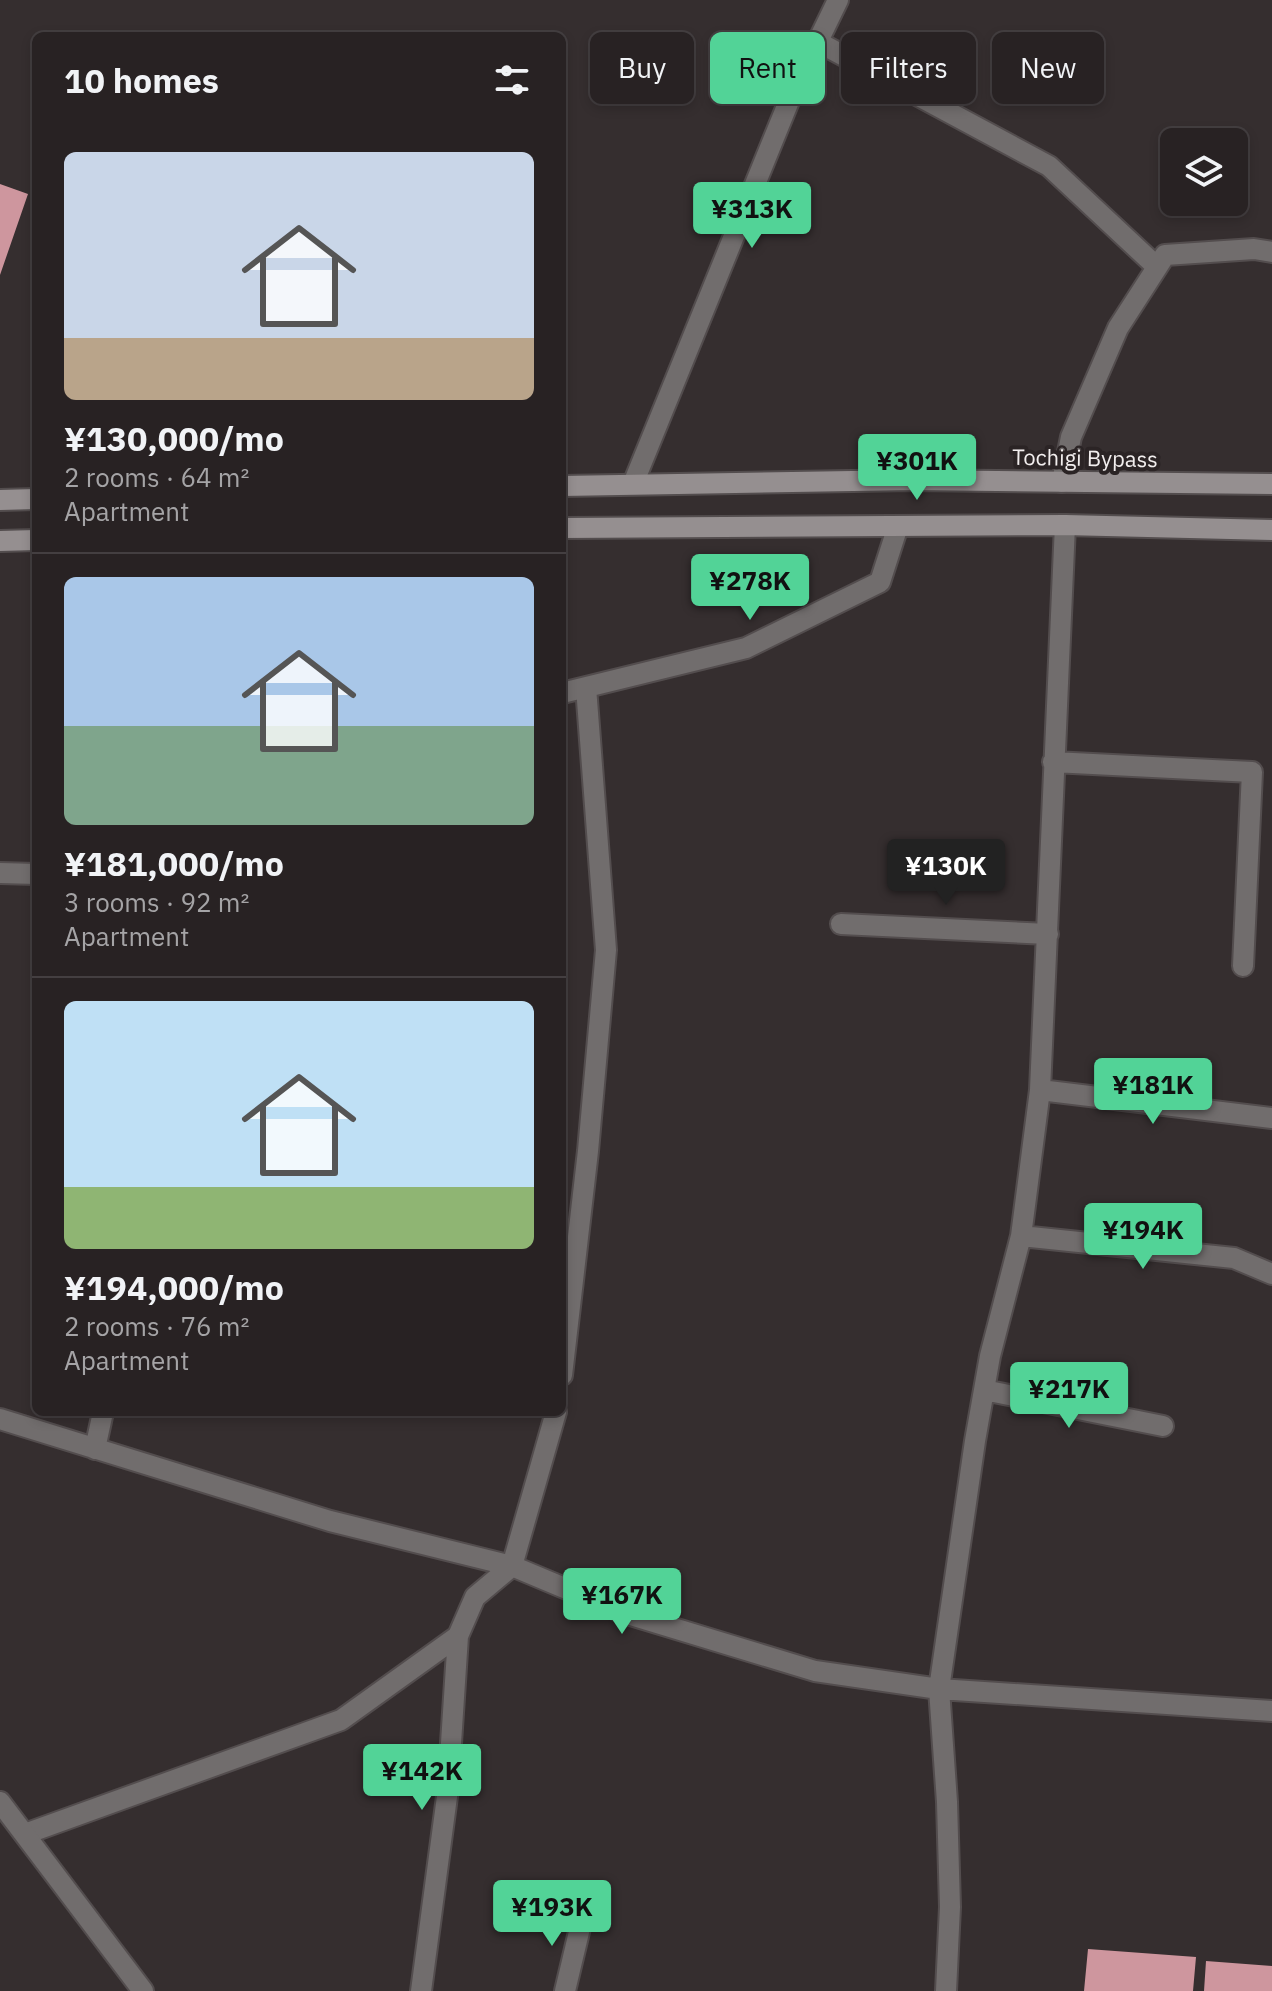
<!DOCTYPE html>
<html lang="en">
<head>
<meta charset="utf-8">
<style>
  :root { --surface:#282223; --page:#342f30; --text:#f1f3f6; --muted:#a5a4a6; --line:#443f41; --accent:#52d397 }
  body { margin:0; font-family:"IBM Plex Sans",sans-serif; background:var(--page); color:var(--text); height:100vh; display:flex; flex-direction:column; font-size:30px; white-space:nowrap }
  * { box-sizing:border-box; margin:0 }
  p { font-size:26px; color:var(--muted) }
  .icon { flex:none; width:44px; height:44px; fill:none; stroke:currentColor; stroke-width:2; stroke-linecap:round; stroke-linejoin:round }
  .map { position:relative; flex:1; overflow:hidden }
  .details { position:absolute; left:32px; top:32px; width:534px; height:1384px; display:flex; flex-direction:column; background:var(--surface); border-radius:12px; box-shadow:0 4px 12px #0003,0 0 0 2px var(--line) }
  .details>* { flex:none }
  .banner { position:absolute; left:590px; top:32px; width:562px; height:72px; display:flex; gap:16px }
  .buttons { position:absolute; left:1160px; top:128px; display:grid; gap:16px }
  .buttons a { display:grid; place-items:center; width:88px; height:88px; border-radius:12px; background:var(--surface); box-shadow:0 4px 12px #0003,0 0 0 2px var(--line); font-size:40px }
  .price { position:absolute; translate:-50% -68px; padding:0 18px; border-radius:8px; background:var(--accent); color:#111; font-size:26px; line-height:52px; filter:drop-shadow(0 2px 4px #0008) }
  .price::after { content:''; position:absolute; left:50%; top:48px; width:24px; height:18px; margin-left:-12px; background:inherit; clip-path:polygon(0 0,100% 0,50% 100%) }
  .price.on { background:#222; color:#fff }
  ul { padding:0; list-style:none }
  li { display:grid; align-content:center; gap:16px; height:424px; padding:0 32px }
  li+li { border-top:2px solid var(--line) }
  li span { display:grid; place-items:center; height:248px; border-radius:12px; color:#555 }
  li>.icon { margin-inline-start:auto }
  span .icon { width:144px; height:144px; fill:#fffc; stroke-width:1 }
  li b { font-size:34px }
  h2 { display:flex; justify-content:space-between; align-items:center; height:96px; padding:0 32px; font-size:34px }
  .tag { padding:0 28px; border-radius:12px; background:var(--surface); box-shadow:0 4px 12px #0003,0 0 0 2px var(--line); font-size:28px; line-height:72px }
  .tag.on { background:var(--accent); color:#111 }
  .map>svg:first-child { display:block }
  .building { fill:#ce969e }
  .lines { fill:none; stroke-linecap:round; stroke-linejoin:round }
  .minor-casing { stroke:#534d4e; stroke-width:24 }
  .tertiary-casing { stroke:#534d4e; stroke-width:24 }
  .secondary-casing { stroke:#534d4e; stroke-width:24 }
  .minor { stroke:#716d6d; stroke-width:20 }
  .tertiary { stroke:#716d6d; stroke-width:20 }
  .secondary { stroke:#958f90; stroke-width:20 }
  .labels { text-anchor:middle; stroke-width:8; stroke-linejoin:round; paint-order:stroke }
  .street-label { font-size:22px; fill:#f2eeee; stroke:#2b2425 }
</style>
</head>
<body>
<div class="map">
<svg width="1272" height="1991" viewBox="0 0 1272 1991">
  <rect width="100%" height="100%" fill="#352e2f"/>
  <path class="building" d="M0 184 28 194 0 275Z
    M1088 1949 1196 1957 1193 1991H1084Z
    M1206 1961 1272 1966V1991H1204Z"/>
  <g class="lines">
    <g class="minor-casing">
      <path id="minor" d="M818 42 1049 166 1157 267
        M1062 482 1071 437 1118 328 1165 255 1254 249 1272 252
        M633 484 789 101 838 0
        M562 693 746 648 880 582 898 526
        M1053 762 1252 772 1243 966
        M0 873 36 874
        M841 924 1048 934
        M1040 1090 1272 1118
        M1021 1236 1234 1258 1272 1274
        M562 1375 588 1151 606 950 586 687
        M984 1390 1163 1426
        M0 1419 330 1521 512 1566 624 1613 815 1671 939 1689 1272 1711
        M95 1449 103 1412
        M25 1834 341 1720 458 1636 475 1597 512 1566 556 1412
        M421 1991 448 1789 458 1636
        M565 1991 583 1915
        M946 1991 950 1907 947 1802 939 1689 975 1441 990 1356 1021 1236 1040 1090 1065 525"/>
    </g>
    <g class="tertiary-casing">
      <path id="tertiary" d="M0 1802 143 1991"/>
    </g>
    <g class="secondary-casing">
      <path id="secondary" d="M562 486 913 480 1272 484
        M0 500 36 499
        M562 528 1065 525 1272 530
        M0 541 36 540"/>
    </g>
    <use href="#minor" class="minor"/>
    <use href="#tertiary" class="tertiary"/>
    <use href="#secondary" class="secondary"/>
  </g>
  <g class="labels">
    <g class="street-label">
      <text transform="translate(1085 458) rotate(1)" y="8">Tochigi Bypass</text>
    </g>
  </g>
</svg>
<div class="buttons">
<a><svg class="icon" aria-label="layers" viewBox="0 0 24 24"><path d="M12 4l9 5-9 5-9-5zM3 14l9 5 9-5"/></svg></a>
</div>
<b class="price" style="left:752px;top:250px">¥313K</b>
<b class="price" style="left:917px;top:502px">¥301K</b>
<b class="price" style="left:750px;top:622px">¥278K</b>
<b class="price on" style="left:946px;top:907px">¥130K</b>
<b class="price" style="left:1153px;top:1126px">¥181K</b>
<b class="price" style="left:1143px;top:1271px">¥194K</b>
<b class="price" style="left:1069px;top:1430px">¥217K</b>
<b class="price" style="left:622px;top:1636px">¥167K</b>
<b class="price" style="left:422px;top:1812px">¥142K</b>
<b class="price" style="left:552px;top:1948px">¥193K</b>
<div class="banner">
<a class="tag">Buy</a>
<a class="tag on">Rent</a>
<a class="tag">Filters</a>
<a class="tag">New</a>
</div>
<section class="details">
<h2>10 homes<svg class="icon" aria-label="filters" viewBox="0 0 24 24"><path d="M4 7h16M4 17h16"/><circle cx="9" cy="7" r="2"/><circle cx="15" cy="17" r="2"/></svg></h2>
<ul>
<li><span style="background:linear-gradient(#c9d6e8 75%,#b9a48a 0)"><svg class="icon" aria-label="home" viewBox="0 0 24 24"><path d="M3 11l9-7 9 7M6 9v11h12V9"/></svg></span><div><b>¥130,000/mo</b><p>2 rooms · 64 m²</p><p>Apartment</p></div></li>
<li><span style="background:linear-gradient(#a9c7e8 60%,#7fa58c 0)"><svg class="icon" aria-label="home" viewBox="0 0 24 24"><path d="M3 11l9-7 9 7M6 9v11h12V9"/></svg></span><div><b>¥181,000/mo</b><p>3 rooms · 92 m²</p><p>Apartment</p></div></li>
<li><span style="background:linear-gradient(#bfe0f5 75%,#8fb573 0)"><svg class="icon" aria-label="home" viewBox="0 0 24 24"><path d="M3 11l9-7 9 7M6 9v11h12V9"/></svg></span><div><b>¥194,000/mo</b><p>2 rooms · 76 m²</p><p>Apartment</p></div></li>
</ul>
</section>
</div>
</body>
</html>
